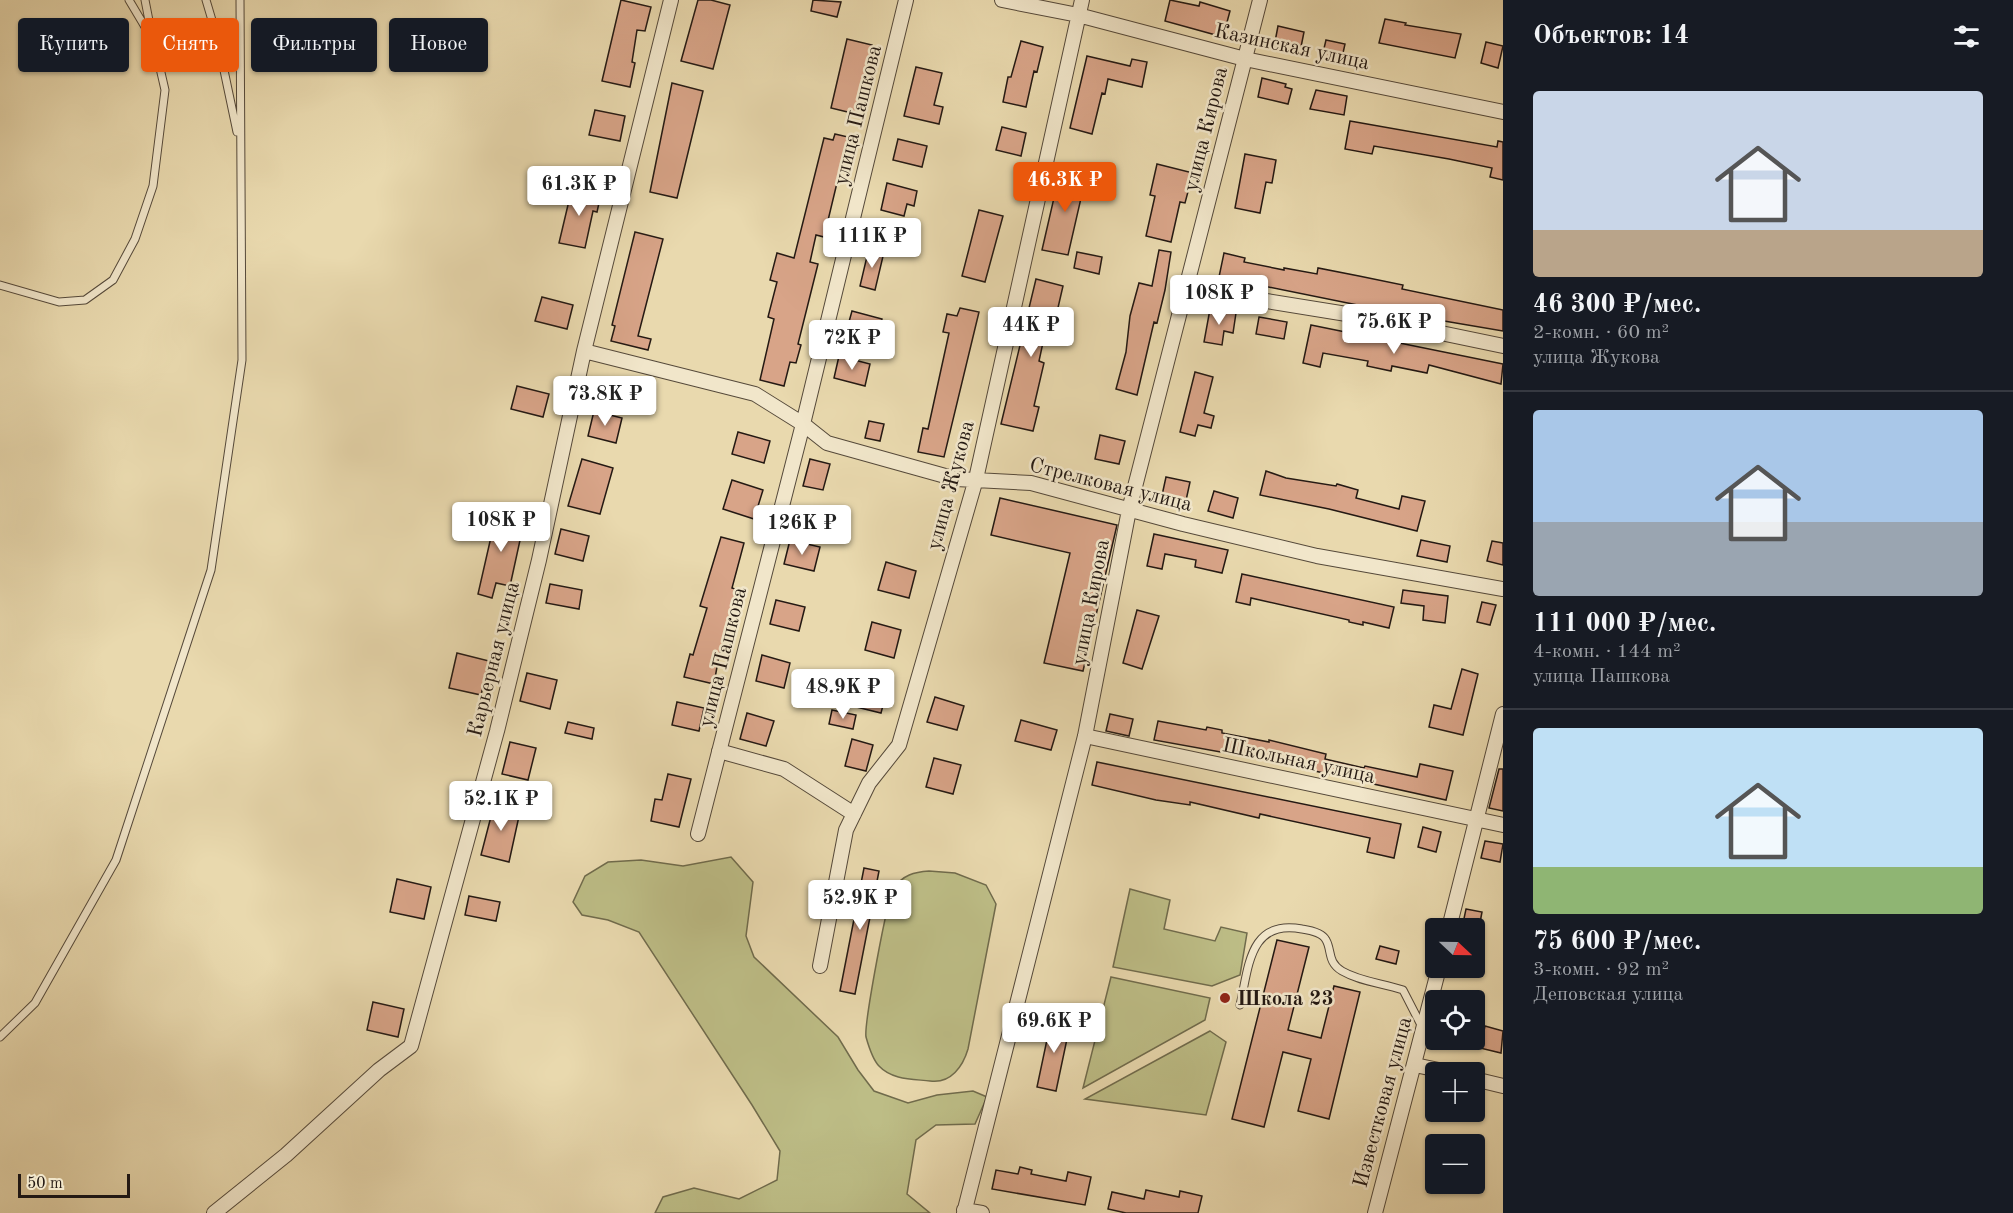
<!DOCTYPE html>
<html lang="ru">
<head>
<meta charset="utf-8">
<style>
  :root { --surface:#171b24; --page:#20242c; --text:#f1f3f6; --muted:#9ea1a6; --line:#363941; --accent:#ea580c }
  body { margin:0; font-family:"Old Standard TT",serif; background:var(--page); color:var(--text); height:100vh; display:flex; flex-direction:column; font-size:22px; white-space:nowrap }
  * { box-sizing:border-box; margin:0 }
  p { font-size:20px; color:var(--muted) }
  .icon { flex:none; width:33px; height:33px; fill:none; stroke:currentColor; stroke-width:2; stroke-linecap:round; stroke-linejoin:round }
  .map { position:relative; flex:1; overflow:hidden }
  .details { display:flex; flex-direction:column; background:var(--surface); width:510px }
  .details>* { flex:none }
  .top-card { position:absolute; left:18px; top:18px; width:570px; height:54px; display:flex; gap:12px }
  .needle { width:39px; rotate:112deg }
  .fabs { position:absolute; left:1425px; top:918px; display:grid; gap:12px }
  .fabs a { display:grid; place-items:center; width:60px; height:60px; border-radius:6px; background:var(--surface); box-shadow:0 2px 4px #0004; font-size:30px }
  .scale { position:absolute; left:18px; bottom:15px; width:112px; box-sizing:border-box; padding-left:6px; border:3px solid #241913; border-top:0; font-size:16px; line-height:21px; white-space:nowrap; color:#241913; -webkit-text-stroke:4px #f1e6ca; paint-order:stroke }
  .price { position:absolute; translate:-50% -51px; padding:0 14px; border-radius:6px; background:#fff; color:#222; font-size:20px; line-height:39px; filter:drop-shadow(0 2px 3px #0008) }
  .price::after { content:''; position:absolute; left:50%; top:36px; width:18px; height:14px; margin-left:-9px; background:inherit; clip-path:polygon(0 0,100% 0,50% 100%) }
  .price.on { background:var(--accent); color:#fff }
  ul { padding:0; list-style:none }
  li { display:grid; align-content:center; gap:12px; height:318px; padding:0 30px }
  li+li { border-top:2px solid var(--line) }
  li span { display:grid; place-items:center; height:186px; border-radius:6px; color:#555 }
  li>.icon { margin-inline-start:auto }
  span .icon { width:108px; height:108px; fill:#fffc; stroke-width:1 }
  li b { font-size:26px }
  h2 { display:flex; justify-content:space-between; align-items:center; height:72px; padding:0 30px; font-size:26px }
  .chip { padding:0 21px; border-radius:6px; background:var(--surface); box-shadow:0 2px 4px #0004; font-size:21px; line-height:54px }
  .chip.on { background:var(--accent); color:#fff }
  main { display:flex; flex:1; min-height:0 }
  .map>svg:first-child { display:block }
  .green { fill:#bdbd86; stroke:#706b4c; stroke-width:1.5 }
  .building { fill:#d8a488; stroke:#241913; stroke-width:1.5 }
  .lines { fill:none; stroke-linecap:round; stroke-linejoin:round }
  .service-casing { stroke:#55493a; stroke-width:9 }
  .minor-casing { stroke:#55493a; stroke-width:16 }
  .service { stroke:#f1e6ca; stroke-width:7 }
  .minor { stroke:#f1e6ca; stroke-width:14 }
  .poi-dot { fill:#8f2418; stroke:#f1e6ca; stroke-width:2 }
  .labels { text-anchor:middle; stroke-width:5; stroke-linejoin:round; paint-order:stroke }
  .street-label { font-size:21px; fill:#241913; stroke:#f1e6ca }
  .poi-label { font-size:21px; font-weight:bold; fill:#241913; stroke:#f1e6ca; text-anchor:start }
</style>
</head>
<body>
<main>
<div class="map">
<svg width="1503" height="1213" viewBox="0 0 1503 1213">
  <rect width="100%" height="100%" fill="#e9d9ae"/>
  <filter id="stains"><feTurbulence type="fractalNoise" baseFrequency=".00333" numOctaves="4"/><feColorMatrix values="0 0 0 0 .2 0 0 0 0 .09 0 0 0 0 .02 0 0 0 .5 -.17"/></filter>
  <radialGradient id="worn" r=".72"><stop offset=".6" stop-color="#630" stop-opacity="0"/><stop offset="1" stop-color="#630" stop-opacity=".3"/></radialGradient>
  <path class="green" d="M731 857 753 882 746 936 754 957 838 1037 858 1070 874 1091 908 1103 937 1095 973 1091 987 1097 975 1124 936 1125 916 1140 907 1194 930 1213H655L663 1197 694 1188 739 1199 777 1180 780 1151 752 1105 639 932 608 920 582 915 573 902 585 876 608 862 641 860 683 866Z
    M929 871 955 873 986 885 996 904 968 1049C963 1066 951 1084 930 1081 913 1079 892 1080 879 1066 873 1060 868 1044 866 1037 864 1025 887 898 894 888 903 875 914 872 929 871Z
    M1130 889 1170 900 1164 929 1215 941 1221 927 1247 933 1240 975 1212 986 1113 967Z
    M1111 977 1210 998 1205 1020 1083 1088Z
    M1210 1031 1226 1042 1206 1115 1085 1099Z"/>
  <path class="building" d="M621 0 651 7 645 31 637 30 632 62 635 63 630 87 602 81Z
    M698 0H711L730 5 713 69 681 61Z
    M813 0 841 2 837 17 811 11Z
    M1170 0 1199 6 1200 2 1230 11 1223 37 1165 21Z
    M1385 19 1406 23 1405 25 1461 34 1455 58 1379 43Z
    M1278 26 1304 32 1300 52 1274 47Z
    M847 39 872 45 856 114 831 108Z
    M1326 40 1345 44 1341 62 1322 57Z
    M1021 41 1043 47 1037 72 1034 71 1026 107 1003 102 1008 77H1011Z
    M1486 42 1503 46 1498 68 1481 63Z
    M1087 56 1130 66 1132 59 1147 62 1142 87 1108 79 1105 94 1102 93 1092 134 1070 128Z
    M916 67 942 73 934 105 943 107 939 124 904 116Z
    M1262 78 1286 84 1285 87 1292 89 1288 104 1258 97Z
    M672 83 703 91 677 198 650 192Z
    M1316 90 1347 96 1344 115 1310 109Z
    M595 110 625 116 620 141 589 135Z
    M1350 121 1497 147 1498 141 1503 142V180L1490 177 1492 168 1449 159 1374 146 1372 154 1345 149Z
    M1002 127 1026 133 1021 156 996 150Z
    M835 134 848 137 824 237 816 235 810 262 818 264 798 344 801 345 796 363 790 362 784 386 760 380 774 319 768 317 777 282 770 280 777 253 794 258 824 138 833 140Z
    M898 139 927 146 922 167 893 160Z
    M1245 154 1276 160 1272 183 1266 182 1260 213 1235 208Z
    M1157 164 1193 173 1185 203 1180 202 1171 242 1146 236 1155 196 1150 195Z
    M1069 167 1087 172 1068 255 1042 250 1056 189 1064 190Z
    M887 183 917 191 914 206 907 204 904 216 881 210Z
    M572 188 601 194 597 212 593 211 585 248 559 243Z
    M979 210 1003 216 985 282 962 276Z
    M635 232 663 239 638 336 651 339 648 350 611 341 615 326 612 325Z
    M869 248 884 252 875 290 860 286Z
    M1159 250 1171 252 1165 290 1157 323 1154 322 1137 395 1116 389 1126 352 1130 316 1139 283 1152 286Z
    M1077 252 1102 257 1099 274 1074 268Z
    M1224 253 1245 258 1244 262 1284 270V268L1317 274 1318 268 1359 276 1403 285 1402 289 1503 310V331L1397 313 1219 277Z
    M1036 279 1063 286 1057 312 1050 310 1039 361 1044 363 1034 406 1039 407 1033 431 1001 424Z
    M542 297 573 305 567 329 535 321Z
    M960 308 979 312 944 457 918 452 923 428 928 429 949 333 943 332 947 314 957 316Z
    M1210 309 1236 313 1233 333 1224 331 1222 345 1204 342Z
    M852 311 882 319 877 337 847 329Z
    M1259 317 1287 322 1284 339 1256 334Z
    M1311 325 1503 364 1501 384 1429 365 1427 373 1392 366 1391 371 1367 366 1368 361 1323 353 1320 367 1303 363Z
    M839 356 870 364 865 386 834 378Z
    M1195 372 1213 377 1204 413 1214 416 1211 428 1198 425 1195 436 1180 432Z
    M517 386 549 394 543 417 511 409Z
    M594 411 622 418 616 443 588 436Z
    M869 421 884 424 880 441 865 438Z
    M738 432 770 441 764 463 732 454Z
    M1100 435 1125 441 1119 464 1095 459Z
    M582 459 613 468 600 514 568 506Z
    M810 459 830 464 823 490 803 486Z
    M1266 471 1286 478 1336 486 1337 484 1358 490 1356 498 1399 509 1402 496 1425 501 1417 531 1329 509 1260 495Z
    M1166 477 1190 482 1185 505 1161 500Z
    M732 480 763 490 754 519 723 509Z
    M1214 491 1238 498 1233 518 1208 511Z
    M1000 498 1117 525 1083 671 1044 663 1070 553 991 535Z
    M491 513 524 522 510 586 496 583 492 598 478 594 491 537 485 536Z
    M561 529 589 536 583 561 555 554Z
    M1154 534 1228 550 1222 573 1195 567 1196 560 1165 554 1162 569 1147 566Z
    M721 537 744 543 732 588 738 590 718 661 714 684 684 677 690 654 693 655 707 608 700 606Z
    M790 540 820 547 814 571 784 564Z
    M1421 540 1450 546 1447 562 1417 556Z
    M1492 541 1503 543V565L1487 561Z
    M886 562 916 571 909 598 878 590Z
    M1242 574 1394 607 1389 628 1363 622V625L1349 622V620L1251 598 1250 605 1236 602Z
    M550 584 582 590 579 609 546 603Z
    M1403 590 1448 596 1445 623 1423 620 1424 606 1401 603Z
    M776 600 805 607 799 631 770 624Z
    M1482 602 1496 605 1490 625 1477 622Z
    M1137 610 1159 616 1142 669 1123 663Z
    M872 622 901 630 894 658 865 650Z
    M457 653 489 661 481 695 449 688Z
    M762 655 790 663 784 688 756 681Z
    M1462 669 1478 674 1463 735 1429 727 1434 705 1451 709Z
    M527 673 557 680 550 709 520 701Z
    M858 683 887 690 881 713 852 706Z
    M935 697 964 706 957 730 927 722Z
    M677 702 704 708 699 731 672 725Z
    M832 710 856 715 853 729 829 724Z
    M747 713 774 721 766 746 740 739Z
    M1110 714 1133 719 1129 736 1106 731Z
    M1021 720 1057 730 1051 750 1015 741Z
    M1158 721 1206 730 1207 727 1222 730V733L1269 742V740L1326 754 1325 759 1364 768 1365 766 1417 777 1420 764 1453 771 1446 800 1265 760 1154 740Z
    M568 722 594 728 592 739 565 733Z
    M852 739 873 745 866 771 845 766Z
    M510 742 536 748 528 780 502 774Z
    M934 758 961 765 953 794 926 787Z
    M1097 762 1401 824 1394 858 1367 852 1370 838 1260 814 1259 818 1190 802V805L1156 800 1092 785Z
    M1499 769H1503V811L1489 808Z
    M668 774 691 779 679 827 651 821 655 799 662 800Z
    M495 801 521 807 509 862 481 855Z
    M1423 827 1441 832 1436 852 1418 847Z
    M1485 841 1503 844 1500 862 1481 858Z
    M864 868 879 871 855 994 840 991Z
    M397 879 431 887 424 919 390 912Z
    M469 896 500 902 496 921 465 915Z
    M1466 909 1482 912 1479 928H1462Z
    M1277 940 1309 947 1288 1030 1321 1038 1334 986 1360 992 1329 1119 1298 1111 1311 1059 1283 1052 1264 1127 1232 1119Z
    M1380 946 1399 951 1396 964 1376 959Z
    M373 1002 404 1009 398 1037 367 1030Z
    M1052 1016 1071 1020 1056 1091 1037 1087Z
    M1485 1026 1503 1031 1501 1053 1480 1048Z
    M1020 1167 1032 1170 1031 1174 1066 1181 1068 1172 1091 1177 1085 1205 992 1189 996 1170 1018 1174Z
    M1146 1190 1179 1197 1180 1191 1202 1196 1198 1213H1126L1108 1209 1112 1192 1144 1199Z"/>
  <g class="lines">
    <g class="service-casing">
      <path id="service" d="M145 0 152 36
        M206 0 217 37 237 132
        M0 285 59 302 85 300 113 280 135 239 153 186 165 90 154 42 129 0
        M1240 1005C1249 967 1249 919 1302 929 1309 930 1322 932 1326 940 1332 950 1327 962 1342 971 1361 982 1383 983 1403 990L1422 1027
        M0 1037 35 1003 116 860 211 570 242 360 240 0"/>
    </g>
    <g class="minor-casing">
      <path id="minor" d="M1002 0 1078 15 1245 59 1503 112
        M1186 288 1359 316 1503 346
        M584 351 755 394 803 424 827 443 956 479 1031 483 1183 524 1317 556 1503 589
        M1085 736 1503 825
        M719 751 784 769 854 814
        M698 834 803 424 906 0
        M1449 928 1503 714
        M820 966 846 830 869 783 899 745 976 479 1082 0
        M1415 1065 1448 1072
        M1474 1079 1503 1086
        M964 1210 982 1213
        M214 1213 286 1155 379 1070 411 1046 497 731 539 560 584 351 671 0
        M964 1213 1085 736 1129 510 1260 0
        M1375 1213 1439 968"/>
    </g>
    <use href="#service" class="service"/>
    <use href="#minor" class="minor"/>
  </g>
  <circle class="poi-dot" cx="1225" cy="998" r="6"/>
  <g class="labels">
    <g class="street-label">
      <text transform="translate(1292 46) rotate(12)" y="7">Казинская улица</text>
      <text transform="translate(857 115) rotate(-76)" y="7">улица Пашкова</text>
      <text transform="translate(1205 129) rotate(-76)" y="7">улица Кирова</text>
      <text transform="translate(1111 484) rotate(14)" y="7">Стрелковая улица</text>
      <text transform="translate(950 485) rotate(-75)" y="7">улица Жукова</text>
      <text transform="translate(1090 602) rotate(-79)" y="7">улица Кирова</text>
      <text transform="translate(722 657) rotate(-76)" y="7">улица Пашкова</text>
      <text transform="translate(493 659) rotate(-76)" y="7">Карьерная улица</text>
      <text transform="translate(1299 760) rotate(12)" y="7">Школьная улица</text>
      <text transform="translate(1382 1102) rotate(-75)" y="7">Известковая улица</text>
    </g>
    <g class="poi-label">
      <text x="1237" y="1005">Школа 23</text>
    </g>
  </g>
  <rect width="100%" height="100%" filter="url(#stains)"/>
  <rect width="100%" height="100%" fill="url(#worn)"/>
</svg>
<div class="fabs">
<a><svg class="needle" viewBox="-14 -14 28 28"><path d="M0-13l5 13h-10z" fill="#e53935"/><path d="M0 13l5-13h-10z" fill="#9ea1a6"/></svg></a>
<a><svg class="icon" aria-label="locate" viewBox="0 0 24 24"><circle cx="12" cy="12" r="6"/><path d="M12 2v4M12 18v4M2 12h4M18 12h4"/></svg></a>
<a>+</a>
<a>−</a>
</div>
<div class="scale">50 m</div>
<b class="price on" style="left:1065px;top:213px">46.3K ₽</b>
<b class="price" style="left:579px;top:217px">61.3K ₽</b>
<b class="price" style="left:872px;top:269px">111K ₽</b>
<b class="price" style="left:1219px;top:326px">108K ₽</b>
<b class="price" style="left:1394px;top:355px">75.6K ₽</b>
<b class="price" style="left:1031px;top:358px">44K ₽</b>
<b class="price" style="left:852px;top:371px">72K ₽</b>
<b class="price" style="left:605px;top:427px">73.8K ₽</b>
<b class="price" style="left:501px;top:553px">108K ₽</b>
<b class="price" style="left:802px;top:556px">126K ₽</b>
<b class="price" style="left:843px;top:720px">48.9K ₽</b>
<b class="price" style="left:501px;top:832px">52.1K ₽</b>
<b class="price" style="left:860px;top:931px">52.9K ₽</b>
<b class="price" style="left:1054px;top:1054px">69.6K ₽</b>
<div class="top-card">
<a class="chip">Купить</a>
<a class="chip on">Снять</a>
<a class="chip">Фильтры</a>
<a class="chip">Новое</a>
</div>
</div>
<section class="details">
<h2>Объектов: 14<svg class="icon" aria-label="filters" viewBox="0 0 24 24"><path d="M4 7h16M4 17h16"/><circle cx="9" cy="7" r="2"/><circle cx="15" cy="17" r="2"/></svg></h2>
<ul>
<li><span style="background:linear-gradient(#c9d6e8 75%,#b9a48a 0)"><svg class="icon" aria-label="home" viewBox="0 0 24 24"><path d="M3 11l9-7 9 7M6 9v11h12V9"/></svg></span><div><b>46 300 ₽/мес.</b><p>2-комн. · 60 m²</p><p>улица Жукова</p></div></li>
<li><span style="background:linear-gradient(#a9c7e8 60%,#9aa5b1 0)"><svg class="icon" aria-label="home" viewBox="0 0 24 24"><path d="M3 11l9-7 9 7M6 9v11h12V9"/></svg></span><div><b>111 000 ₽/мес.</b><p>4-комн. · 144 m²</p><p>улица Пашкова</p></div></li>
<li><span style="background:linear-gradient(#bfe0f5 75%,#8fb573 0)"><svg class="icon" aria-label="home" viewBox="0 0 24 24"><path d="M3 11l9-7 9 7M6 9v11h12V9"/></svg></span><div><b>75 600 ₽/мес.</b><p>3-комн. · 92 m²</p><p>Деповская улица</p></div></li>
</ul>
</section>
</main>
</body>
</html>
